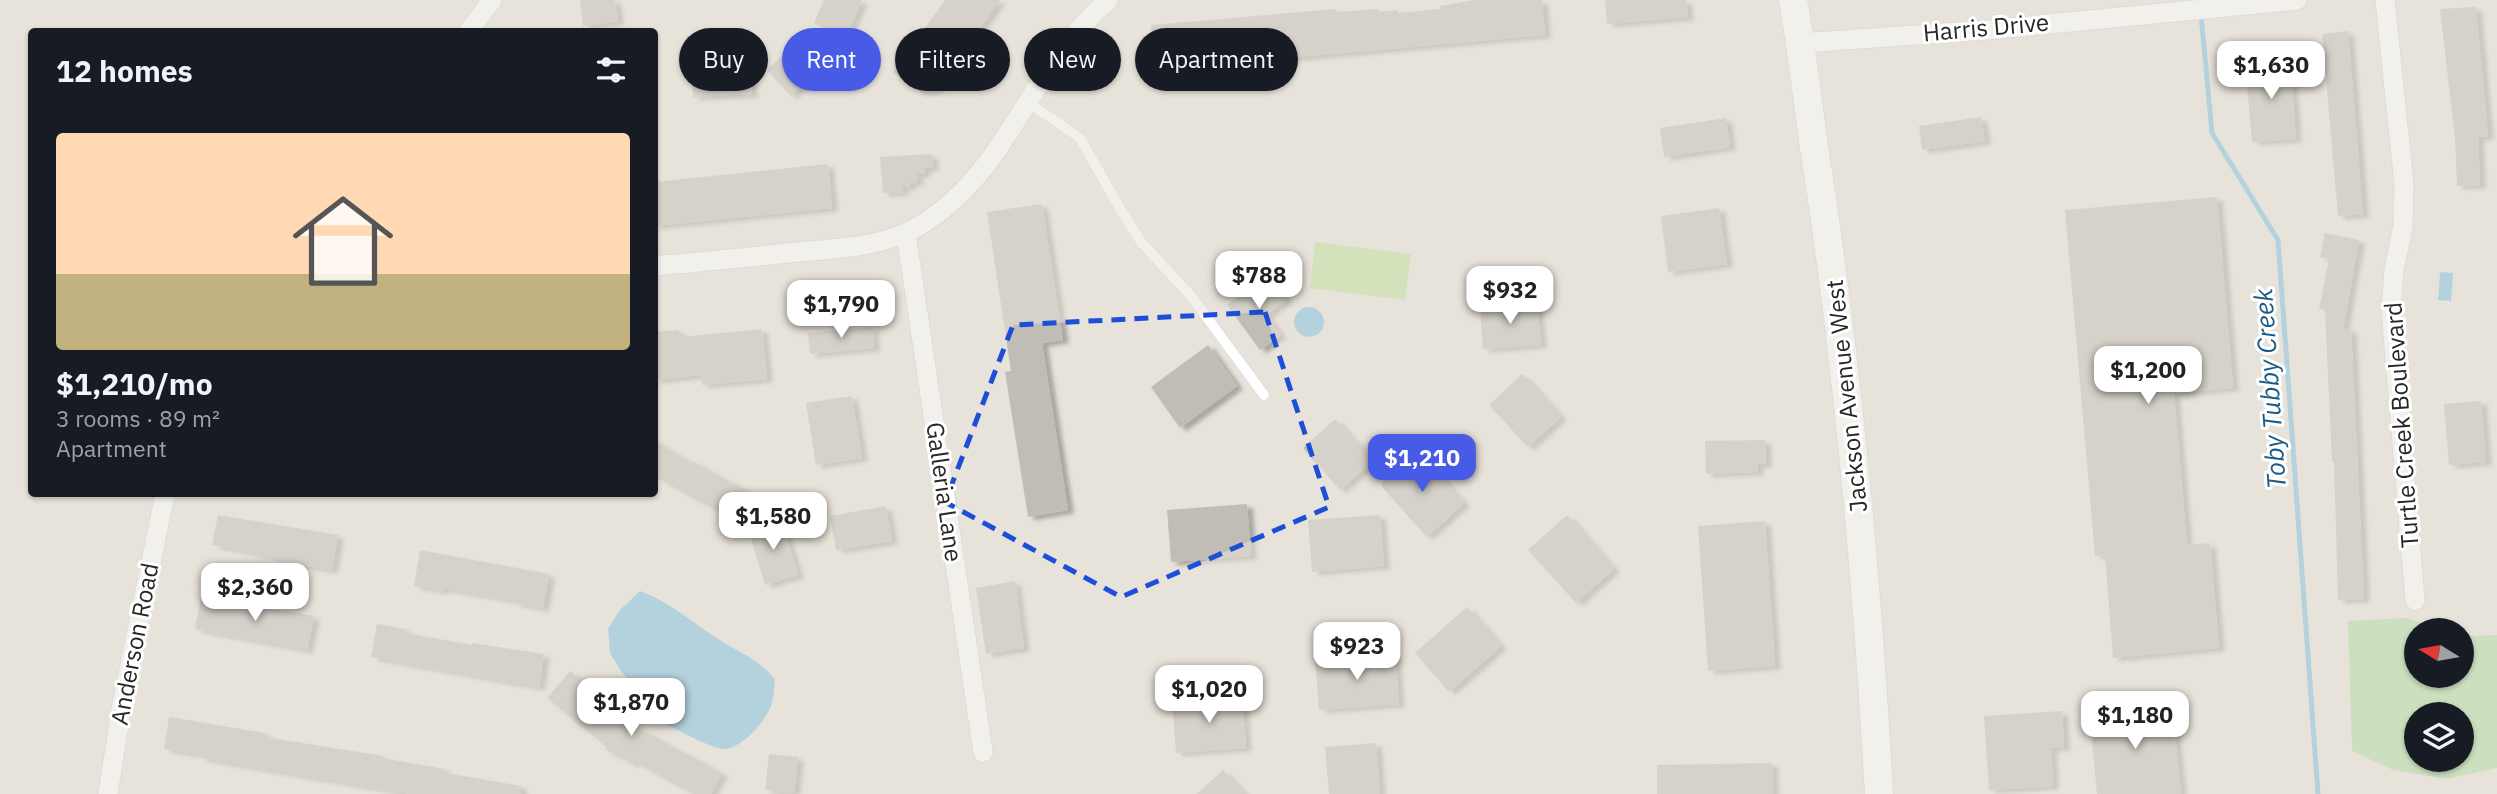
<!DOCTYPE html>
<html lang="en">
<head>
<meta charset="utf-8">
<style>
  :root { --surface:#171b24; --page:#242831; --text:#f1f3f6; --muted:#9ea1a6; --line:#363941; --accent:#485be6 }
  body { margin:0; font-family:"IBM Plex Sans",sans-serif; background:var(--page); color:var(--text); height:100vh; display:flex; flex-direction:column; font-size:26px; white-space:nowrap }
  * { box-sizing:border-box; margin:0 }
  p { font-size:23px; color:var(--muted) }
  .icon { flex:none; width:38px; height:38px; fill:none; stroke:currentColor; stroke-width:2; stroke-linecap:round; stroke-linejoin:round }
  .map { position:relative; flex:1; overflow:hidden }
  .drawer { position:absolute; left:28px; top:28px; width:630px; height:469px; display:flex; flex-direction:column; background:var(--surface); border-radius:7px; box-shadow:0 2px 5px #0004 }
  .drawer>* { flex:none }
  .guide { position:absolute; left:679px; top:28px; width:665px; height:63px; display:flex; gap:14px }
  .needle { width:46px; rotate:281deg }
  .tools { position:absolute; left:2404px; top:618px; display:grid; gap:14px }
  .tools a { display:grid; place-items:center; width:70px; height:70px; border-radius:50%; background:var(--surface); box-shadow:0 2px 5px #0004; font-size:35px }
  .price { position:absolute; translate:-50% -60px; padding:0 16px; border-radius:14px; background:#fff; color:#222; font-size:23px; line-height:46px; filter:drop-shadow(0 2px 4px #0008) }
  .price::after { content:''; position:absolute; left:50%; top:42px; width:21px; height:16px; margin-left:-10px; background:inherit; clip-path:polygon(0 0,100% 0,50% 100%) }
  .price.current { background:var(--accent); color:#fff }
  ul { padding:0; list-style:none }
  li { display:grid; align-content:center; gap:14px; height:371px; padding:0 28px }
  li+li { border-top:2px solid var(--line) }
  li span { display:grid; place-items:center; height:217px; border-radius:7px; color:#555 }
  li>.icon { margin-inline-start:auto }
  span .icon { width:126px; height:126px; fill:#fffc; stroke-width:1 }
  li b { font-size:30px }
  h2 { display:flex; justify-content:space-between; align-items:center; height:84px; padding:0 28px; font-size:30px }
  .tag { padding:0 24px; border-radius:32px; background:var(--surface); box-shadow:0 2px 5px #0004; font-size:24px; line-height:63px }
  .tag.current { background:var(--accent); color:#fff }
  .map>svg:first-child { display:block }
  .green { fill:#acda9b; fill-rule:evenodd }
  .pitch { fill:#bce097 }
  .water { fill:#76bde1 }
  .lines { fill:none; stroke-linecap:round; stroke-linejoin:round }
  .stream { stroke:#76bde1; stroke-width:5 }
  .building { fill:#c0bdb6; filter:url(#shadow) }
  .service-casing { stroke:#cfd1df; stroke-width:11 }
  .minor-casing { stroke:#cfd1df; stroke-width:21 }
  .secondary-casing { stroke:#cfd1df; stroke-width:30 }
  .service { stroke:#fff; stroke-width:10 }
  .minor { stroke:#fff; stroke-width:19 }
  .secondary { stroke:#fff; stroke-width:28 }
  .marked { fill:none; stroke:#1d4ed8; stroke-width:5; stroke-dasharray:14 9; stroke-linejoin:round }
  .labels { text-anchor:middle; stroke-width:6; stroke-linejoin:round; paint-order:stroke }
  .street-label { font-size:24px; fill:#272727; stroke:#fff }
  .water-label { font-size:26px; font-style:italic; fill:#1a5a88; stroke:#fff }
</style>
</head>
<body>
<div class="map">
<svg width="2497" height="794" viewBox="0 0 2497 794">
  <defs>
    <filter id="shadow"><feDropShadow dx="6" dy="3.5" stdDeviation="2" flood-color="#0004"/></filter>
  </defs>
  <rect width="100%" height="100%" fill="#e8e3da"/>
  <path class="green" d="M2407 618 2440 630H2417V676H2462V636L2497 635V768L2447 779 2393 770 2352 751 2348 621ZM2462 714V760H2417V714Z"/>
  <path class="pitch" d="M1315 242 1411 254 1405 300 1310 288Z
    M1485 273H1535V284H1485Z"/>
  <path class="water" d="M2440 272 2453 273 2451 301 2438 300Z
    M1294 322a15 15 0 1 1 30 0a15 15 0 1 1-30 0Z
    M640 591C670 602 692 622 718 639 739 652 759 660 775 679 774 687 774 698 771 706 765 722 743 747 725 749 710 750 661 720 645 713L637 690 621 671 610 653 608 629 619 611Z"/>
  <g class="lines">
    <path class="stream" d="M2201 14 2212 133 2278 240 2318 794"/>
  </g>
  <path class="building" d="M580 0H615L618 21 583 26Z
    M824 0H862L846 38 814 23Z
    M945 0H1000L936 90 921 92 893 72Z
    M1474 0H1542L1545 35 1155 70 1151 25 1336 9V12L1378 9 1379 12 1398 10V13L1440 9V6Z
    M1605 0H1686L1688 17 1607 24Z
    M2476 7 2488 136 2478 137 2480 185 2457 186 2455 139 2440 9Z
    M809 30 833 55 791 96 767 70Z
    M2348 31 2363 214 2338 216 2322 34Z
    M751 58 752 94 693 97 691 61Z
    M2290 59 2296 139 2252 142 2245 63Z
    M1981 117 1985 141 1922 150 1919 126Z
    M1726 118 1730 147 1664 157 1660 128Z
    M932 154 933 168H925V174H917L918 182 909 183 910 187H902L903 192 883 193 880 157Z
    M828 164 832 208 654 226V182Z
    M2217 197 2233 388 2174 393 2187 545 2210 543 2219 648 2113 658 2105 555 2095 556 2065 210Z
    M1042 204 1063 340 1042 343 1068 510 1028 517 1005 372 1011 371 987 212Z
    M1719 208 1727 264 1668 272 1661 216Z
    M2325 233 2359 240 2343 329H2351L2364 599 2338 600 2334 462H2332L2325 310 2319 309 2329 259 2320 257Z
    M1269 275 1287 300 1266 315 1281 335 1260 350 1227 305Z
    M1537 302 1541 345 1483 349 1480 307Z
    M873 327 874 348 810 354 808 333Z
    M762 329 767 379 702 385 701 375 654 380V332L679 330 680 337Z
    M1208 345 1237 386 1180 428 1151 387Z
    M1522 374 1561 417 1528 447 1489 405Z
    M852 396 862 458 816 465 806 403Z
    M2481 401 2486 462 2449 465 2444 404Z
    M1335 419 1373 461 1340 490 1303 448Z
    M654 440 691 463 692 461 757 496 742 524 654 476Z
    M1765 440 1766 464H1757L1758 472 1706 474 1705 441Z
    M1417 450 1464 503 1427 537 1382 487V482Z
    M1247 504 1251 556 1171 562 1167 510Z
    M886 506 892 541 836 550 830 516Z
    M218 515 338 535 332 570 275 561V557L212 545Z
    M1380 515 1384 566 1312 572 1308 520Z
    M1567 515 1614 569 1576 603 1528 550Z
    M781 519 798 575 765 585 748 529Z
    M1765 521 1775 666 1708 671 1698 526Z
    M420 550 549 574 543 608 515 603 516 601 443 588V591L414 586Z
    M1015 581 1024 648 986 654 976 588Z
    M201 597 314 616 307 650 195 629Z
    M1467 607 1501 646 1449 692 1415 653Z
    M377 624 406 629 405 633 472 645V643L544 654 539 687 371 657Z
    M1395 654 1399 704 1319 710 1315 659Z
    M570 671 614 707 610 713 722 773 711 794H693L634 761 633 764 606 750 607 747 547 698Z
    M1242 696 1246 748 1176 753 1172 702Z
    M2172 704 2181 794H2097L2089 712Z
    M2062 711 2064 747 2051 748 2053 786 1989 790 1984 716Z
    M169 717 265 733V737L383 756 382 758 445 769V773L521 786V794H411L201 758 202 755 164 749Z
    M1376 743 1380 794H1329L1325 747Z
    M769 754 798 757 794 793 765 790Z
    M1772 763 1773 794H1657V765Z
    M1223 770 1245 794H1197Z"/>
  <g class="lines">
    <g class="service-casing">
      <path id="service" d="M1029 103 1080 138 1119 207 1141 242 1191 296 1264 395"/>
    </g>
    <g class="minor-casing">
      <path id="minor" d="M2385 0 2404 184 2403 226 2394 270 2391 310 2415 600
        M468 32 492 0
        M1801 43 1987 30 2297 0
        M906 233 983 752
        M654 266C702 262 750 257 798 252 833 249 876 247 908 232 944 214 971 186 994 154 1031 101 1059 43 1108 0
        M108 794 122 704 165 494"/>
    </g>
    <g class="secondary-casing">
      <path id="secondary" d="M1793 0C1802 49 1807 98 1814 147 1848 361 1867 577 1879 794"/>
    </g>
    <use href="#service" class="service"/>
    <use href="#minor" class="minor"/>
    <use href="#secondary" class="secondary"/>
  </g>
  <path d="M0 0H2497V794H0ZM1265 312 1329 507 1121 597 945 502 1013 325Z" fill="#e8e3da" fill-opacity=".55" fill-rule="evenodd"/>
  <path class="marked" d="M1265 312 1329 507 1121 597 945 502 1013 325Z"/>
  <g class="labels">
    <g class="street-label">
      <text transform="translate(1986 28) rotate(-5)" y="8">Harris Drive</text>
      <text transform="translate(1847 396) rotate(-96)" y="8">Jackson Avenue West</text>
      <text transform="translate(2402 425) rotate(-94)" y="8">Turtle Creek Boulevard</text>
      <text transform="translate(944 492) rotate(82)" y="8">Galleria Lane</text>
      <text transform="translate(135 644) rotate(-79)" y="8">Anderson Road</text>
    </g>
    <g class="water-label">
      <text transform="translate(2270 389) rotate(-94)" y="9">Toby Tubby Creek</text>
    </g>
  </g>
</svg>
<div class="tools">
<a><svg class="needle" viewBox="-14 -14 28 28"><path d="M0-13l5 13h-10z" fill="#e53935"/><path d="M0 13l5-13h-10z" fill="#9ea1a6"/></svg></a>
<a><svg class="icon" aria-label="layers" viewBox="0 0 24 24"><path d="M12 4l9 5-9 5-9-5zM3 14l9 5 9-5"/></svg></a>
</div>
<b class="price" style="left:2271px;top:101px">$1,630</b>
<b class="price" style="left:1259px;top:311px">$788</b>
<b class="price" style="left:1510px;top:326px">$932</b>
<b class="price" style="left:841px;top:340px">$1,790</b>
<b class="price" style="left:2148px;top:406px">$1,200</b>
<b class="price current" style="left:1422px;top:494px">$1,210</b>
<b class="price" style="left:773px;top:552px">$1,580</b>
<b class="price" style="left:255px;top:623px">$2,360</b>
<b class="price" style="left:1357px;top:682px">$923</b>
<b class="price" style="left:1209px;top:725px">$1,020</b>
<b class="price" style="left:631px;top:738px">$1,870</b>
<b class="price" style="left:2135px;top:751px">$1,180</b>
<div class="guide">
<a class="tag">Buy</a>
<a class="tag current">Rent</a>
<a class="tag">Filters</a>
<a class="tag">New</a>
<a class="tag">Apartment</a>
</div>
<section class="drawer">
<h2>12 homes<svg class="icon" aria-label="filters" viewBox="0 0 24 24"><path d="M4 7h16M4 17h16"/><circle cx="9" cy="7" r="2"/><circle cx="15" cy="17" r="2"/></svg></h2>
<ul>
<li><span style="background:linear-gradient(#ffd9b3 65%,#c2b280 0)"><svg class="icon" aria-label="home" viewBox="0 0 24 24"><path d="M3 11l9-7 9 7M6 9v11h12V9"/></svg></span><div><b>$1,210/mo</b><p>3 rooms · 89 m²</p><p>Apartment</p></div></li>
</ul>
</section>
</div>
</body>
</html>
